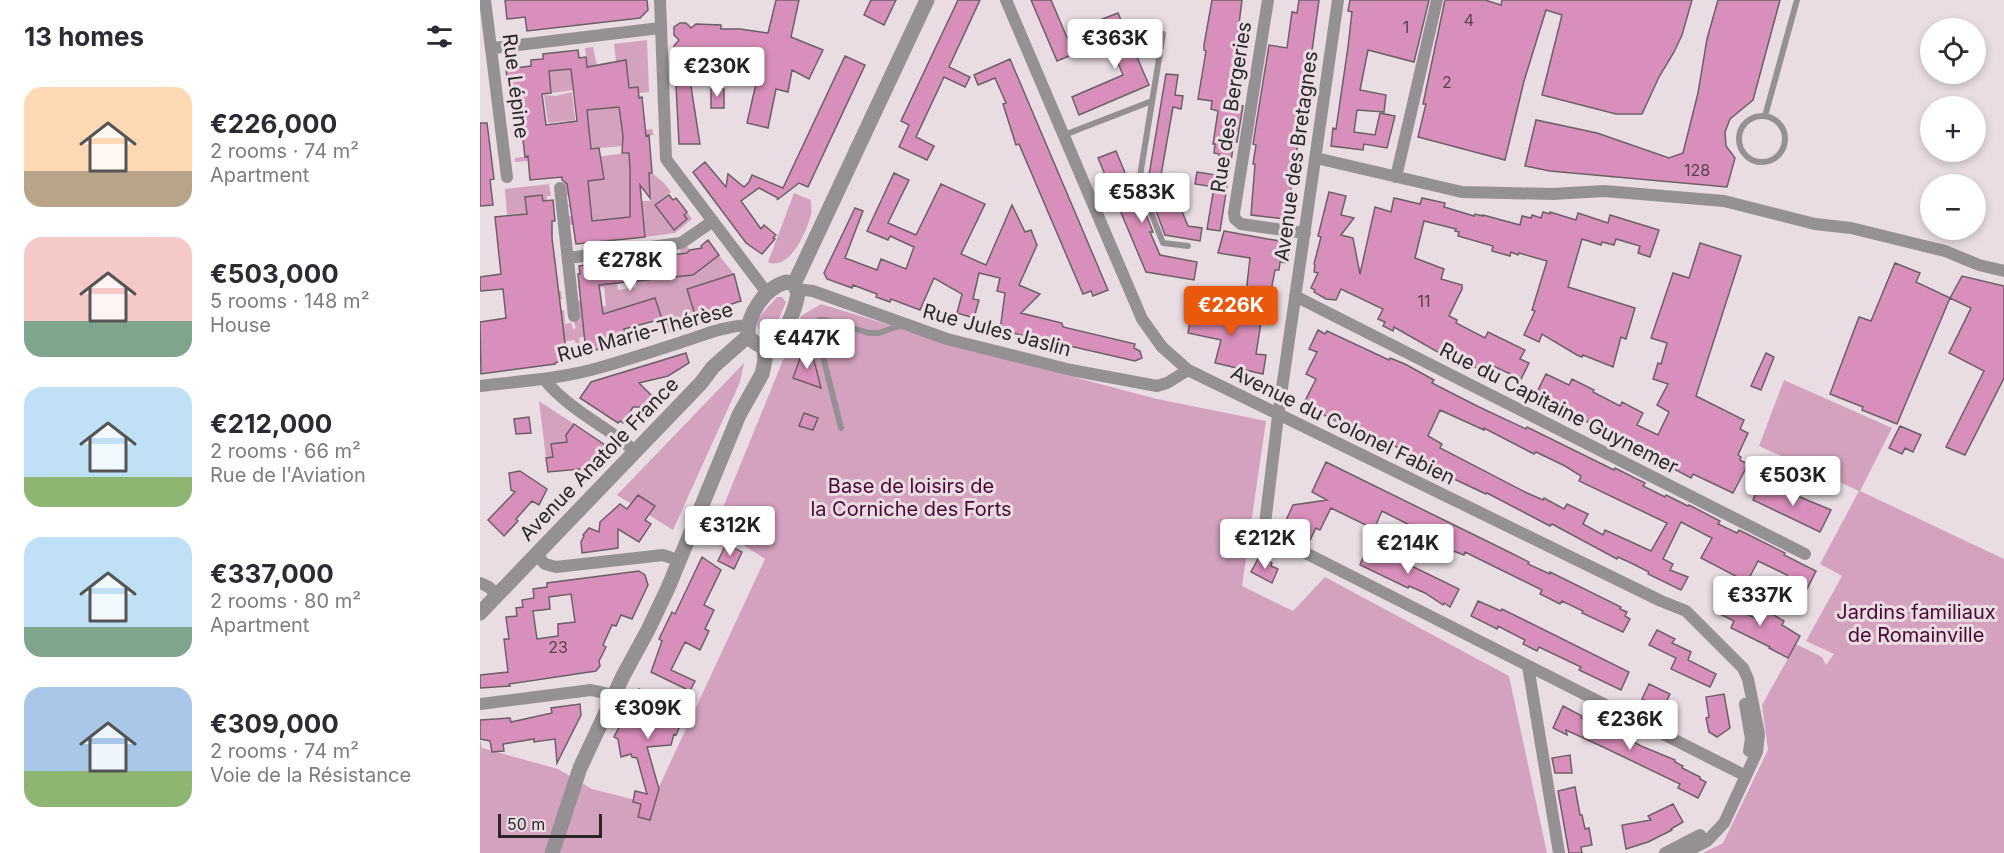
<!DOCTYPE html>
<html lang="en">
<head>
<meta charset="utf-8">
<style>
  :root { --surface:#fff; --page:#f2f2f3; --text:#2b2b33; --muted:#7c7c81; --accent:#ea580c }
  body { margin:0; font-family:Inter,sans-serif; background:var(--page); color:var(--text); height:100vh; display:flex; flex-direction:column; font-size:22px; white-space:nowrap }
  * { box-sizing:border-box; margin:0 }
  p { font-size:20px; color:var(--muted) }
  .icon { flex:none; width:33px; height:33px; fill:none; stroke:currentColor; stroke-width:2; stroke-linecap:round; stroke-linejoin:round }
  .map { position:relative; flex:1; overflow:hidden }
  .sheet { display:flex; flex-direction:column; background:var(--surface); width:480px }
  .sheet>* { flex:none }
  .buttons { position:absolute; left:1440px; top:18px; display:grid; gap:12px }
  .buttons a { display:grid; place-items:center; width:66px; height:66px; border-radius:50%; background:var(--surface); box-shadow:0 3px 9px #0003; font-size:30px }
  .scale { position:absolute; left:18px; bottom:15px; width:104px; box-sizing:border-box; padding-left:6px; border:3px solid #2b2729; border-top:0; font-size:16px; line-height:21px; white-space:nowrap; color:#2b2729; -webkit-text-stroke:4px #e9dce3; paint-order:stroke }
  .price { position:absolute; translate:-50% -51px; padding:0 14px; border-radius:6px; background:#fff; color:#222; font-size:20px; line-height:39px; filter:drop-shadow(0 2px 3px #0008) }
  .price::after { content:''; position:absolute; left:50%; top:36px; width:18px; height:14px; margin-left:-9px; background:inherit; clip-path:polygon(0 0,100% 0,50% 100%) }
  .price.selected { background:var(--accent); color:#fff }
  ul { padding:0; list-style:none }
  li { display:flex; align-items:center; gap:18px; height:150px; padding:0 24px }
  li span { display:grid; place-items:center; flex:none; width:168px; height:120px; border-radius:18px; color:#555 }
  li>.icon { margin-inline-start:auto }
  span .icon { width:72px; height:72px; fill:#fffc; stroke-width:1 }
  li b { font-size:26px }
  h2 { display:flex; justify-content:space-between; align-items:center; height:72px; padding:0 24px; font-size:26px }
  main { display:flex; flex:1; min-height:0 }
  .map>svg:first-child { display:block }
  .green { fill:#d4a2bf; fill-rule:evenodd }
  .building { fill:#d98fbb; stroke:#6c6067; stroke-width:1.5; fill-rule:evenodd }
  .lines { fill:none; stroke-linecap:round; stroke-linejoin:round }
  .service { stroke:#959093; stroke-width:6 }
  .minor { stroke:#959093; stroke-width:12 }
  .tertiary { stroke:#959093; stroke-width:15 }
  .labels { text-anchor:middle; stroke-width:6; stroke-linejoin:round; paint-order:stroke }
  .number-label { font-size:16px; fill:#56414e }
  .street-label { font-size:20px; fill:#2b2729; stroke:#e9dce3 }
  .park-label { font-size:20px; fill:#4a0836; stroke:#e9dce3 }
</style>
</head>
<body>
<main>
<section class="sheet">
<h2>13 homes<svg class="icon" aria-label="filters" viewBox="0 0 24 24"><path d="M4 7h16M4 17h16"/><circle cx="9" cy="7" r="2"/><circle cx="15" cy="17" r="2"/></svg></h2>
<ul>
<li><span style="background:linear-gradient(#ffd9b3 70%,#b9a48a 0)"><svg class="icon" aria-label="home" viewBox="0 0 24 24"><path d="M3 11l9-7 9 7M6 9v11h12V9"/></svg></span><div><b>€226,000</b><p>2 rooms · 74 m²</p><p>Apartment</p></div></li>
<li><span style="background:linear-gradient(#f6c9c9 70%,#7fa58c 0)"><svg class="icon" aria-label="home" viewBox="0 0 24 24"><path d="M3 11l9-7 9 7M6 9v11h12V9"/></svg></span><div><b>€503,000</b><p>5 rooms · 148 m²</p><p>House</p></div></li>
<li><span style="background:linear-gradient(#bfe0f5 75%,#8fb573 0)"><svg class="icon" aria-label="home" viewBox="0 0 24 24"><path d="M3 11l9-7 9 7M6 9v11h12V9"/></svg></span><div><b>€212,000</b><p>2 rooms · 66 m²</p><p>Rue de l'Aviation</p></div></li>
<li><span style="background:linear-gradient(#bfe0f5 75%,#7fa58c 0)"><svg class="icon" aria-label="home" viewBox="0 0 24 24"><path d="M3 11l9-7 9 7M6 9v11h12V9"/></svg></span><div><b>€337,000</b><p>2 rooms · 80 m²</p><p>Apartment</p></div></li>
<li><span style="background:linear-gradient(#a9c7e8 70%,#8fb573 0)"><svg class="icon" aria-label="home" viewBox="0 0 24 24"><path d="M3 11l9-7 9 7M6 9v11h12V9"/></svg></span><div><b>€309,000</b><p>2 rooms · 74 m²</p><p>Voie de la Résistance</p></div></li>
</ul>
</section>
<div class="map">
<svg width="1524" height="853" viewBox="0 0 1524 853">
  <rect width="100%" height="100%" fill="#e9dce3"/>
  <path class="green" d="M167 40 169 92 159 93 158 87 149 88 146 61H136L134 44Z
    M113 47 117 66 108 70 105 48Z
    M91 64 94 90 71 93 68 71 84 70Z
    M92 92 95 120 68 123 64 95 76 96Z
    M141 107 142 132 172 129 174 135 163 136 143 146 109 149 101 111Z
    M91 151 102 159 153 152 151 175 172 173 184 183 191 192 175 205 193 229 207 219 204 215 207 212 212 219 195 233 165 237 163 216 148 217 155 238 141 240 144 218 130 219 131 240 114 243 112 223 87 225 86 216H94L95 222 112 220 110 205 89 207 88 205 110 202 92 195 84 196 83 183 104 181 60 160 35 162V158ZM150 178 169 179 170 201H150Z
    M69 184 71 196H67V201L45 198 48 227 74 292 81 291 82 299 57 302 77 311 84 310 85 324 91 323 93 329 96 328 94 322 95 300 103 301 104 309 126 306 124 287 99 290 98 286 119 284 117 264 134 262 138 290 156 287 154 262 157 263 159 281 189 278 187 259 201 254 200 250 207 246 223 267 239 255 254 274 207 288 218 324 186 334 174 298 125 313 129 325 114 333 99 338 101 346 98 347 94 340 83 342 44 330 31 216 27 215 25 189Z
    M314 193 331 200C331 205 332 210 331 215 327 231 309 272 288 262Z
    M297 297H302L306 302 294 330 285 333 278 328 277 319Z
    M341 304 488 349 677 399 786 421 762 586 813 611 845 577 1029 676 1067 853H0V739L2 748 78 769 112 789 171 804 285 559 235 527 321 316Z
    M264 363 260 382 193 530 137 495Z
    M1304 380 1412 428 1380 491 1524 559V853H1223L1243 843 1288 750 1282 705 1316 644 1342 657 1346 665 1354 654 1326 641 1362 576 1340 564 1379 491 1279 446Z
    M59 401 94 424 86 438 96 445 71 444 73 457 66 458Z"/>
  <path class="building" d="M25 0H167L168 10 160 18 47 31 45 17 27 19Z
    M296 0H319L311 37 343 50 329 79 312 70 308 92 296 89 288 128 267 123 281 62 210 60V80L220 144H199L194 46 199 40 194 35V27L200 23H206L211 28 216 24 241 25V29H260L288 33Z
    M391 0H416L404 25 384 15Z
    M478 0H500L469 67 490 77 485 87 464 77 436 137 454 146 447 160 419 147 429 125 421 121Z
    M551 0H571L594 54 577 61Z
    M732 0H762L749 104 763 106 757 142H754L740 231 727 229 734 187 715 184 717 172 736 175 739 154 734 153 735 144H733L738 111 731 109 732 101 718 99 726 51 724 50V45Z
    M819 0H839L832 51 837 52 828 111H823L810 195 808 194 805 219 771 215 775 164H773L776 145 773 144 789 45 807 48 812 12 817 13Z
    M870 0H949L934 62 888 50 880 90 906 95 904 112 877 110 874 132 895 135 900 113 915 116 907 148 884 144 883 150 851 146 853 128 856 129 868 47 872 12 868 11Z
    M965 0H1005L1021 5 1022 0H1212L1202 35 1194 52 1179 77 1162 114H1136L1062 95 1082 15 1066 10 1044 81 1025 160 938 137 946 104H943Z
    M1238 0H1300L1273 100 1250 119 1245 132 1246 146 1255 158 1247 187 1070 171 1045 166 1056 120 1117 133 1189 158 1203 153 1218 93 1227 39Z
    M638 13 669 85 599 115 592 97 643 75 620 20Z
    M98 50 99 58 106 57 107 67 146 60 149 88 158 87 159 98 162 97 166 136 169 135 172 173H169L170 198 160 185 165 237 96 244 87 184 82 180V177L50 180 48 156 45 157 38 97 29 98 26 69 51 66V60L63 59V54ZM91 69 97 121 66 125 62 94 71 93 69 71ZM139 107 143 136 142 153H149L150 169V217L112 221 108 181 124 179 119 148 111 149 107 110Z
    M365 56 385 65 328 187 319 183 297 200 298 198 279 188 261 201 281 229 284 225 296 235 293 238 295 239 282 254 266 243 213 172 225 162 246 187 248 174 264 187 269 182 272 175 303 188Z
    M530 59 628 290 613 296 611 291 603 294 539 144 536 145 523 104 526 103 515 78 498 85 494 75Z
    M686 74 698 75 695 95 703 96 701 109 693 107 678 192 692 187 708 226 722 228 720 241 685 235 667 187Z
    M231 88 244 89V108H231Z
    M0 123H7L14 179 10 180 13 205 0 206Z
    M636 151 662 214 663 207 673 232H670L680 255 717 262 714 280 666 272 618 158Z
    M414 173 429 180 408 223 436 235 461 184 505 204 481 254 506 265 532 205 545 232 551 230 557 245 539 285 560 294 541 313 582 323 583 327 655 344 654 348 660 351 662 358 655 361 520 330 525 293 517 291 520 278 499 273 493 299 499 300 494 318 477 313 482 294 454 278 440 310 411 299 410 302 396 297 397 294 373 285 372 288 347 279 344 273 375 208 383 211 365 258 397 270 401 259 426 269 434 247 410 236 408 240 387 231Z
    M849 192 866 196 861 215 874 218 861 235 873 238 880 274 895 207 911 212 914 198 940 204 942 198 965 203 964 207 994 216 995 214 1003 216V215L1040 225 1042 216 1051 218 1052 215 1061 218 1063 212 1070 214V212L1096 220 1098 213 1128 223 1130 215 1179 230 1170 257 1158 253 1160 246 1136 239 1134 245 1122 242 1121 245 1102 239 1088 287 1155 308 1146 339 1141 337 1133 367 1103 355 1102 357 1097 355 1062 334 1059 342 1044 335 1055 311 1052 310 1067 261 1039 253 1038 255 1031 252 1030 256 1012 251 1013 246 978 236 979 232 975 231 976 229 944 221 935 258 964 269 961 279 982 285V289L969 316 977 320 976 323 1005 338 1008 332 1045 350 1040 359 1049 363 1041 379 1011 365 1007 373 962 351 961 354 914 327 913 331 903 326 905 322 898 319 903 309 861 289 856 300 846 299 834 292 835 290 831 288 838 273 834 272 835 265 834 264 841 237 838 236Z
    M62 195 63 201 73 200 75 221H72V238L87 359 75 363V364L1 374 0 322 26 318 23 289 0 291V277L21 274 15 217 47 214 45 197Z
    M189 195 193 200 196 198 207 212 204 215 207 219 194 230 175 205Z
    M744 231 805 242 809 247 807 263 800 262 799 270H795L790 296 766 293 770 258 738 253Z
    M228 240 239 255 213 275 119 285 123 314 175 298 182 319 144 329 148 340 106 353 98 274H100L99 266 207 253 210 250 222 248 221 246Z
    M1220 243 1261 256 1216 396 1264 420 1260 429 1268 433 1258 455 1261 457 1260 460 1268 464 1253 493 1213 474 1211 478 1177 460 1178 458 1078 407 1080 404 1057 392 1066 374 1089 385 1092 379 1114 390 1113 392 1140 406 1142 402 1163 413 1157 425 1178 435 1189 412 1177 405 1188 384 1173 379 1178 363 1181 364 1187 343 1171 338 1193 273 1209 278Z
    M1415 263 1440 273 1436 282 1470 298 1482 276 1524 286V378L1485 455 1466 447 1504 371 1469 353 1491 308 1470 298 1417 424 1382 410 1383 407 1350 394 1379 317 1391 321Z
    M254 274 261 301 233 310 236 319 218 324 207 289Z
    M724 307 775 315 774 322 781 323 776 354 786 355 783 374 735 363 741 340 708 333 712 311 722 314Z
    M838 330 845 334 847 331 909 360 910 358 925 364 954 380 952 383 997 406 1046 429 1047 427 1134 470 1135 468 1165 483 1163 486 1185 497 1186 495 1208 506 1209 505 1240 521 1238 524 1257 533 1259 530 1305 553 1304 555 1336 571 1325 593 1304 582 1307 575 1278 561 1267 582 1221 558 1232 538 1201 522 1183 559 1193 564 1190 570 1208 577 1201 590 1168 574 1169 572 1151 563 1138 557 1137 559 1072 524 1070 526 1007 493 1006 494 972 478 951 467 952 465 905 441 885 431 883 434 823 405 836 379 826 374 837 352 829 349ZM960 410 1004 430V428L1054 454 1056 452 1085 466 1101 476 1099 481 1187 523 1171 551 1125 530 1123 535 1103 524 1108 514 1087 504 1084 509 1064 498 1063 500 1047 493 960 448 962 444 948 436Z
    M331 350 336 368 341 388 313 378 322 353Z
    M206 353 209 363 188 376 159 383 175 399 167 407H153L143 423 140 421 138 423 100 398 111 382Z
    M1286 353 1294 357 1281 390 1271 386Z
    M324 413 338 418 333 430 319 426Z
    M49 417 51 433 36 434 34 419Z
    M94 424 125 445 104 473 101 469 68 472 66 458 73 457 71 444 87 442 86 435Z
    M1420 426 1441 435 1433 452 1425 448 1422 454 1409 448Z
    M846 462 1029 552 1049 562 1048 564 1070 574V572L1141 607 1140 609 1147 612 1145 616 1150 619 1143 632 1102 613 1103 611 1082 601 1080 604 1060 594 1062 590 999 559 985 552 984 555 971 550 956 542 957 539 902 511 894 529 851 508 840 530 836 528 830 540 803 527 813 505 847 500 832 492Z
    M40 471 67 489 59 505 52 501 36 519 38 521 24 536 8 520 35 492 31 490 29 473Z
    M1280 483 1313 498 1315 495 1351 510 1340 532 1273 500Z
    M158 495 175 506 165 520 171 524 159 542 138 529V548L102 553 101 542 104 536 103 535 109 528 119 532 120 522 140 504 147 509Z
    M889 543 916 557 915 558 979 589 970 607 964 603 963 605 945 593 929 586 928 588 880 565Z
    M246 544 262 552 254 569 238 561Z
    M222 557 241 570 224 605 234 610 225 629 229 631 220 650 205 642 191 670 215 681 210 691 171 672 182 641 179 639 192 612 195 614Z
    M779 557 792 563 791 566 798 569 792 583 771 572Z
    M159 571 165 575 168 585 152 619 141 615 136 626 132 625 123 645 126 647 119 661 120 666 116 671 29 684 30 686 0 688V675L28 672 24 639H29L26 617 37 616 36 608 43 607 42 600 54 598 53 589 67 587V583ZM91 594 95 622 78 624V636L57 639 53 611 70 609 69 597Z
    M1241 596 1262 605 1259 611 1280 620 1285 610 1304 621 1302 625 1320 636 1308 658 1289 648 1290 647 1251 628 1254 621 1234 611Z
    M998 601 1021 611 1022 609 1149 672 1141 690 1099 670 1101 667 1059 647 1057 651 1043 644 1045 640 1018 626 1017 629 991 616Z
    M1177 630 1195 639 1192 643 1211 652 1208 660 1236 674 1230 687 1191 669 1196 658 1169 645Z
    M1169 684 1190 694 1182 710 1162 699Z
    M159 689 206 712 196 735 194 734 191 745 167 747 179 789 170 820 158 817 161 804 153 802 155 791 167 794 157 758 152 757 151 754 141 757 138 739 134 737Z
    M1244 694 1250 728 1237 737 1229 732 1226 718 1229 717 1226 697Z
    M100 704 101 715 77 763 75 739 54 742V739L23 744 24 751 12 752 10 741 0 739V720L30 718 31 722 72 713 71 708Z
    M1083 706 1102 716 1101 718 1127 730 1128 728 1161 746 1195 760V762L1203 766 1202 768 1220 777V779L1226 782 1218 798 1198 788 1200 784 1123 747 1086 730 1087 735 1073 728Z
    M1090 755 1092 773H1075L1072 758Z
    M1095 787 1100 815H1102L1105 829 1109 828 1112 845 1101 847 1102 853H1089L1078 791Z
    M1193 804 1203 822 1191 829 1192 830 1168 842 1146 849 1142 825 1171 820 1168 816Z"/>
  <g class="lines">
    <path class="service" d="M683 34 659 182 683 243 708 246
      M1285 116 1317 0
      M1259 139a23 23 0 1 1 46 0a23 23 0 1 1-46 0Z
      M584 135 672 101
      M361 428 336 329 339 320H346L389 333H399L422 325"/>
    <path class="minor" d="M5 0 27 177
      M180 0 186 159 287 293
      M526 0 662 319 682 347 708 370 1181 601 1206 611 1263 668 1268 679 1279 734 1277 752 1244 823 1227 841 1204 853
      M788 0 754 213 755 219 761 224 825 233
      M858 0 798 416 784 532 1266 776
      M13 48 180 28
      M836 158 982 192 1073 194 1124 191 1244 201 1335 224 1371 228 1465 251 1499 265 1524 271
      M916 177 957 0
      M80 188 94 316
      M88 258 201 243 233 221
      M317 289 333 291 467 339 591 370 677 386 687 383 708 370
      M815 296 1325 554
      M64 379C88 409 126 426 156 452
      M0 386C40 381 80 379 118 368 150 359 180 349 211 339 231 332 247 326 269 325
      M56 554 65 564 76 567 183 555 200 561
      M0 583 9 587 17 596
      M1048 666 1079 853
      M0 704 111 690 134 695
      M1265 704 1271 739 1269 751
      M1185 853 1220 835"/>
    <path class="tertiary" d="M306 282 314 284 318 293C315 314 294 368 268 336 267 314 285 288 306 282Z
      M314 284 447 0
      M0 613 221 383 233 367 268 336
      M72 853 100 768 143 676 168 630 188 588 259 415 282 374 285 360 284 346"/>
  </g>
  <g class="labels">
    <g class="number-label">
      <text x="989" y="26">4</text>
      <text x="926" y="33">1</text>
      <text x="967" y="88">2</text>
      <text x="1217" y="176">128</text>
      <text x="944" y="307">11</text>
      <text x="78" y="653">23</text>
    </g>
    <g class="street-label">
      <text transform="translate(36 86) rotate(83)" y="7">Rue Lépine</text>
      <text transform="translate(751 107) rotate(-81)" y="7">Rue des Bergeries</text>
      <text transform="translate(816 156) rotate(-82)" y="7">Avenue des Bretagnes</text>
      <text transform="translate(517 330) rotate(15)" y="7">Rue Jules Jaslin</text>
      <text transform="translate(165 332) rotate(-15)" y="7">Rue Marie-Thérèse</text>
      <text transform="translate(1079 408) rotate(27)" y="7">Rue du Capitaine Guynemer</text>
      <text transform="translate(863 425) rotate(26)" y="7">Avenue du Colonel Fabien</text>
      <text transform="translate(119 459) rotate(-46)" y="7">Avenue Anatole France</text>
    </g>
    <g class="park-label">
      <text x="431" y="493">Base de loisirs de<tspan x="431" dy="23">la Corniche des Forts</tspan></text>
      <text x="1436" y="619">Jardins familiaux<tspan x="1436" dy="23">de Romainville</tspan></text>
    </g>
  </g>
</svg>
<div class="buttons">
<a><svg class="icon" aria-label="locate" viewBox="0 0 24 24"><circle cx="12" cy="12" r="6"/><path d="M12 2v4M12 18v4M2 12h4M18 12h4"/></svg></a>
<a>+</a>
<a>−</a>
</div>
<div class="scale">50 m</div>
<b class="price" style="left:635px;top:70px">€363K</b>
<b class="price" style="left:237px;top:98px">€230K</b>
<b class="price" style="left:662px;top:224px">€583K</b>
<b class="price" style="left:150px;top:292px">€278K</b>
<b class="price selected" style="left:751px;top:337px">€226K</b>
<b class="price" style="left:327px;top:370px">€447K</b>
<b class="price" style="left:1313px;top:507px">€503K</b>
<b class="price" style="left:250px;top:557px">€312K</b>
<b class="price" style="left:785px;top:570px">€212K</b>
<b class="price" style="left:928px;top:575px">€214K</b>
<b class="price" style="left:1280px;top:627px">€337K</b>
<b class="price" style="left:168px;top:740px">€309K</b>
<b class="price" style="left:1150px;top:751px">€236K</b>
</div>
</main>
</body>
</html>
